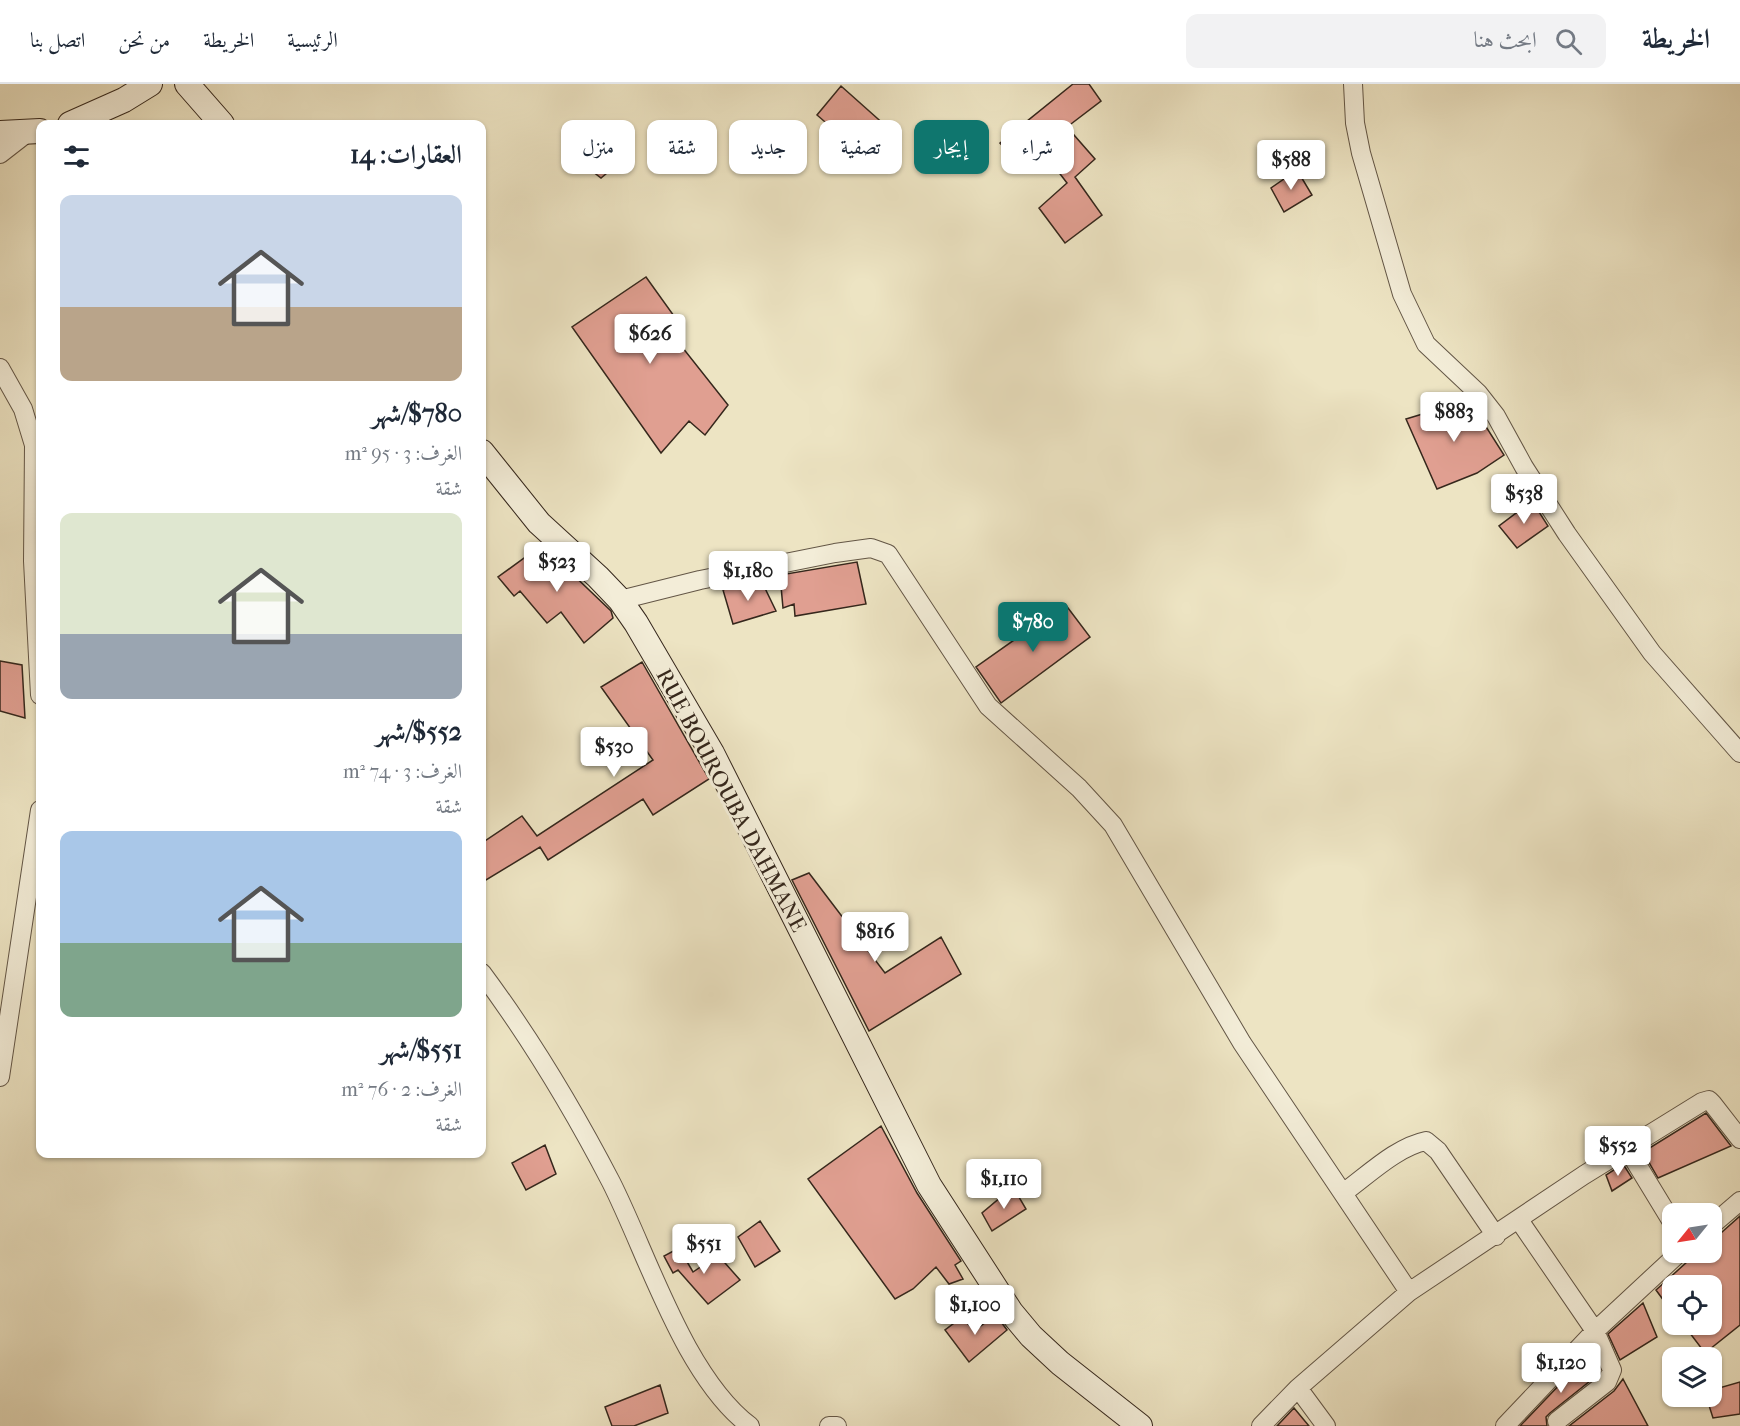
<!DOCTYPE html>
<html lang="ar">
<head>
<meta charset="utf-8">
<style>
  :root { --surface:#fff; --page:#f2f2f3; --text:#1f2937; --muted:#747a83; --line:#e0e1e3; --accent:#0f766e }
  body { margin:0; font-family:"IM FELL French Canon",Amiri,serif; background:var(--page); color:var(--text); direction:rtl; height:100vh; display:flex; flex-direction:column; font-size:22px; white-space:nowrap }
  * { box-sizing:border-box; margin:0 }
  p { font-size:20px; color:var(--muted) }
  .icon { flex:none; width:33px; height:33px; fill:none; stroke:currentColor; stroke-width:2; stroke-linecap:round; stroke-linejoin:round }
  .map { position:relative; flex:1; overflow:hidden; direction:ltr }
  .drawer { position:absolute; left:36px; top:36px; width:450px; height:1038px; display:flex; flex-direction:column; background:var(--surface); border-radius:12px; box-shadow:0 2px 4px #0004; direction:rtl }
  .drawer>* { flex:none }
  .banner { position:absolute; left:504px; top:36px; width:570px; height:54px; direction:rtl; display:flex; gap:12px }
  .needle { width:39px; rotate:240deg }
  .buttons { position:absolute; left:1662px; top:1119px; display:grid; gap:12px }
  .buttons a { display:grid; place-items:center; width:60px; height:60px; border-radius:12px; background:var(--surface); box-shadow:0 2px 4px #0004; font-size:30px }
  .price { position:absolute; translate:-50% -51px; padding:0 14px; border-radius:6px; background:#fff; color:#222; font-size:20px; line-height:39px; filter:drop-shadow(0 2px 3px #0008) }
  .price::after { content:''; position:absolute; left:50%; top:36px; width:18px; height:14px; margin-left:-9px; background:inherit; clip-path:polygon(0 0,100% 0,50% 100%) }
  .price.selected { background:var(--accent); color:#fff }
  ul { padding:0; list-style:none }
  li { display:grid; align-content:center; gap:12px; height:318px; padding:0 24px }
  li span { display:grid; place-items:center; height:186px; border-radius:12px; color:#555 }
  li>.icon { margin-inline-start:auto }
  span .icon { width:108px; height:108px; fill:#fffc; stroke-width:1 }
  li b { font-size:26px }
  h2 { display:flex; justify-content:space-between; align-items:center; height:72px; padding:0 24px; font-size:26px }
  .pill { padding:0 21px; border-radius:12px; background:var(--surface); box-shadow:0 2px 4px #0004; font-size:21px; line-height:54px }
  .pill.selected { background:var(--accent); color:#fff }
  header { display:flex; align-items:center; gap:36px; box-sizing:border-box; height:84px; padding:0 30px; background:var(--surface); border-bottom:2px solid var(--line) }
  header strong { font-size:28px }
  nav { display:flex; gap:33px; margin-inline-start:auto; font-size:21px }
  .search { width:420px; height:54px; background:var(--page); display:flex; align-items:center; gap:15px; box-sizing:border-box; padding:0 21px; border-radius:12px; color:var(--muted); font-size:22px }
  .map>svg:first-child { display:block }
  .building { fill:#e09f91; stroke:#35271c; stroke-width:1.5 }
  .lines { fill:none; stroke-linecap:round; stroke-linejoin:round }
  .street-casing { stroke:#635646; stroke-width:20 }
  .secondary-casing { stroke:#35271c; stroke-width:26 }
  .street { stroke:#f3edd8; stroke-width:18 }
  .secondary { stroke:#f3edd8; stroke-width:24 }
  .labels { text-anchor:middle; stroke-width:6; stroke-linejoin:round; paint-order:stroke }
  .street-label { font-size:22px; fill:#35271c; stroke:#f3edd8 }
</style>
</head>
<body>
<header>
<strong>الخريطة</strong>
<div class="search"><svg class="icon" aria-label="search" viewBox="0 0 24 24"><circle cx="10" cy="10" r="6"/><path d="M15 15l6 6"/></svg>ابحث هنا</div>
<nav><a>الرئيسية</a><a>الخريطة</a><a>من نحن</a><a>اتصل بنا</a></nav>
</header>
<div class="map">
<svg width="1740" height="1342" viewBox="0 0 1740 1342">
  <rect width="100%" height="100%" fill="#ede4c3"/>
  <filter id="stains"><feTurbulence type="fractalNoise" baseFrequency=".00333" numOctaves="4"/><feColorMatrix values="0 0 0 0 .2 0 0 0 0 .09 0 0 0 0 .02 0 0 0 .5 -.17"/></filter>
  <radialGradient id="worn" r=".72"><stop offset=".6" stop-color="#630" stop-opacity="0"/><stop offset="1" stop-color="#630" stop-opacity=".3"/></radialGradient>
  <path class="building" d="M1073 0H1089L1101 17 1067 43 1095 75 1075 93 1102 131 1065 159 1039 124 1067 99 1041 65 1026 77 1016 64 1010 70 1000 59Z
    M841 2 896 51 869 76 817 31Z
    M581 48 619 79 601 94 564 65Z
    M1297 86 1312 111 1284 128 1271 104Z
    M646 193 674 232 667 244 728 321 705 351 689 337 661 369 572 243Z
    M1469 316 1504 371 1477 389 1437 405 1406 335Z
    M1532 417 1548 442 1517 464 1499 442Z
    M542 461 611 527 613 534 584 559 561 528 547 539 520 507 514 512 498 493Z
    M857 478 866 520 795 532 794 520 783 524 780 491Z
    M762 498 776 527 733 540 723 506 738 500Z
    M1065 520 1090 553 1001 619 976 583Z
    M0 577 22 581 25 634 0 627Z
    M642 578 709 695 653 731 643 715 548 776 540 763 486 796 482 789V759L522 732 537 752 653 676 601 603Z
    M809 789 885 889 941 853 961 890 869 947 792 796Z
    M1706 1029 1731 1062 1658 1094 1643 1068Z
    M881 1042 917 1109 961 1177 955 1181 963 1195 949 1200 936 1183 913 1205 895 1215 808 1095Z
    M545 1061 556 1090 526 1106 512 1079Z
    M1623 1080 1632 1094 1612 1107 1606 1091Z
    M1013 1103 1026 1125 992 1147 982 1129Z
    M1740 1132V1241L1705 1269 1683 1240H1712V1202H1672V1228L1656 1206 1698 1168H1712V1157Z
    M760 1137 780 1167 755 1183 738 1153Z
    M679 1164 693 1188 718 1171 740 1196 708 1220 678 1186 673 1189 664 1172Z
    M1643 1219 1657 1253 1620 1276 1608 1250Z
    M996 1231 1007 1246 969 1278 945 1246 961 1234 975 1246Z
    M1585 1274 1595 1293 1550 1329 1546 1333 1547 1342H1520Z
    M1623 1295 1648 1342H1569L1614 1307Z
    M1740 1298V1330L1713 1334 1706 1312H1712V1306Z
    M660 1301 668 1329 634 1342H612L605 1323Z
    M1294 1324 1309 1342H1277Z"/>
  <g class="lines">
    <g class="street-casing">
      <path id="street" d="M1353 0 1355 39 1361 69 1402 210 1426 260 1478 309 1496 332 1524 383 1567 450 1652 569 1740 669
        M0 70 27 49
        M0 284 23 325 34 361 33 477 40 611
        M620 516 700 496 835 469 871 464 888 470 988 622 1079 704 1113 741 1242 959 1409 1208
        M482 889C531 955 573 1025 611 1098 648 1171 684 1292 750 1342
        M0 993 40 726
        M1627 1064 1672 1138
        M1343 1109C1367 1092 1396 1063 1426 1057L1438 1067 1496 1152
        M1519 1136 1595 1247 1612 1286 1607 1298 1557 1337
        M1712 1141 1740 1117
        M1298 1304 1326 1342
        M829 1342H837
        M1261 1342 1298 1304 1409 1208 1584 1091 1702 1018 1709 1016 1712 1019 1740 1055
        M1505 1342 1595 1247 1680 1168"/>
    </g>
    <g class="secondary-casing">
      <path id="secondary" d="M187 0 222 40
        M70 40 124 16 150 0
        M0 49 40 47
        M482 368 539 439 598 493 620 516 636 539 712 669 929 1101 1011 1228 1031 1252 1060 1279 1140 1342"/>
    </g>
    <use href="#street" class="street"/>
    <use href="#secondary" class="secondary"/>
  </g>
  <g class="labels">
    <g class="street-label">
      <text transform="translate(732 716) rotate(62)" y="8">RUE BOUROUBA DAHMANE</text>
    </g>
  </g>
  <rect width="100%" height="100%" filter="url(#stains)"/>
  <rect width="100%" height="100%" fill="url(#worn)"/>
</svg>
<div class="buttons">
<a><svg class="needle" viewBox="-14 -14 28 28"><path d="M0-13l5 13h-10z" fill="#e53935"/><path d="M0 13l5-13h-10z" fill="#747a83"/></svg></a>
<a><svg class="icon" aria-label="locate" viewBox="0 0 24 24"><circle cx="12" cy="12" r="6"/><path d="M12 2v4M12 18v4M2 12h4M18 12h4"/></svg></a>
<a><svg class="icon" aria-label="layers" viewBox="0 0 24 24"><path d="M12 4l9 5-9 5-9-5zM3 14l9 5 9-5"/></svg></a>
</div>
<b class="price" style="left:1291px;top:107px">$588</b>
<b class="price" style="left:650px;top:281px">$626</b>
<b class="price" style="left:1454px;top:359px">$883</b>
<b class="price" style="left:1524px;top:441px">$538</b>
<b class="price" style="left:557px;top:509px">$523</b>
<b class="price" style="left:748px;top:518px">$1,180</b>
<b class="price selected" style="left:1033px;top:569px">$780</b>
<b class="price" style="left:614px;top:694px">$530</b>
<b class="price" style="left:875px;top:879px">$816</b>
<b class="price" style="left:1618px;top:1093px">$552</b>
<b class="price" style="left:1004px;top:1126px">$1,110</b>
<b class="price" style="left:704px;top:1191px">$551</b>
<b class="price" style="left:975px;top:1252px">$1,100</b>
<b class="price" style="left:1561px;top:1310px">$1,120</b>
<div class="banner">
<a class="pill">شراء</a>
<a class="pill selected">إيجار</a>
<a class="pill">تصفية</a>
<a class="pill">جديد</a>
<a class="pill">شقة</a>
<a class="pill">منزل</a>
</div>
<section class="drawer">
<h2>العقارات: 14<svg class="icon" aria-label="filters" viewBox="0 0 24 24"><path d="M4 7h16M4 17h16"/><circle cx="9" cy="7" r="2"/><circle cx="15" cy="17" r="2"/></svg></h2>
<ul>
<li><span style="background:linear-gradient(#c9d6e8 60%,#b9a48a 0)"><svg class="icon" aria-label="home" viewBox="0 0 24 24"><path d="M3 11l9-7 9 7M6 9v11h12V9"/></svg></span><div><b>$780/شهر</b><p>الغرف: 3 · 95 m²</p><p>شقة</p></div></li>
<li><span style="background:linear-gradient(#dfe7d0 65%,#9aa5b1 0)"><svg class="icon" aria-label="home" viewBox="0 0 24 24"><path d="M3 11l9-7 9 7M6 9v11h12V9"/></svg></span><div><b>$552/شهر</b><p>الغرف: 3 · 74 m²</p><p>شقة</p></div></li>
<li><span style="background:linear-gradient(#a9c7e8 60%,#7fa58c 0)"><svg class="icon" aria-label="home" viewBox="0 0 24 24"><path d="M3 11l9-7 9 7M6 9v11h12V9"/></svg></span><div><b>$551/شهر</b><p>الغرف: 2 · 76 m²</p><p>شقة</p></div></li>
</ul>
</section>
</div>
</body>
</html>
